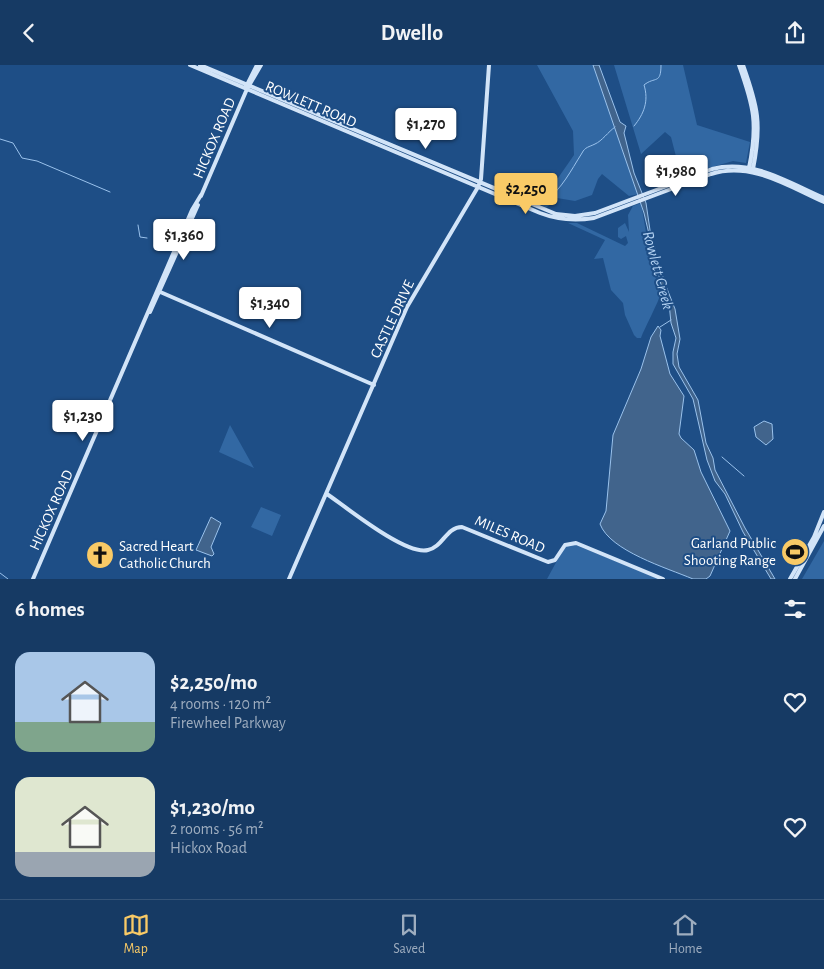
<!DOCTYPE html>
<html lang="en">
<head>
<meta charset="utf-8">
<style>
  :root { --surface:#163a64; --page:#23456d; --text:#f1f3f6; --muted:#9eadbf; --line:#355478; --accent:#f9ca66 }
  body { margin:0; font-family:"Alegreya Sans",sans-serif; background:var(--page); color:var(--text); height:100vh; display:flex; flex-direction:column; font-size:19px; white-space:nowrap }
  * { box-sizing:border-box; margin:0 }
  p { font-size:16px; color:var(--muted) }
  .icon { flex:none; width:28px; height:28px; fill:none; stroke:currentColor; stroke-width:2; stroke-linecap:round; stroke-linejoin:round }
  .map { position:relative; height:514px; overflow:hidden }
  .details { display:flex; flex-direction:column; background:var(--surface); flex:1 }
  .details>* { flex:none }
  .price { position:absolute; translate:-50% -42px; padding:0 11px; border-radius:5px; background:#fff; color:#222; font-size:16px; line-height:32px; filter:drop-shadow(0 1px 2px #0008) }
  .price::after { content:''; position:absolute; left:50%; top:30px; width:15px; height:11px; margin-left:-8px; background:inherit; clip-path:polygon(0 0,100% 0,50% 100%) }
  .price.current { background:var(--accent); color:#111 }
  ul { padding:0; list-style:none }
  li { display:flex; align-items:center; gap:15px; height:125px; padding:0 15px }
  li span { display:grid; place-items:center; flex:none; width:140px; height:100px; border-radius:15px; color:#555 }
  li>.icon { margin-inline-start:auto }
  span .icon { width:60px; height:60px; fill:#fffc; stroke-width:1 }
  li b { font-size:21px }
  h2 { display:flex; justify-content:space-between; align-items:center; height:60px; padding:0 15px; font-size:21px }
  header { display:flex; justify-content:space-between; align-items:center; height:65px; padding:0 15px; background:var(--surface); font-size:22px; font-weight:700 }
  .dock { display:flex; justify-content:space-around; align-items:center; height:70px; border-top:1px solid var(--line); background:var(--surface); font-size:14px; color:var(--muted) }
  .dock a { display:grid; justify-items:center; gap:2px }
  .dock .current { color:var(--accent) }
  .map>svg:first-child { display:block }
  .green { fill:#3268a3 }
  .water { fill:#41648c; stroke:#9ac2ec }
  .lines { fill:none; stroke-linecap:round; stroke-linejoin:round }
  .stream { stroke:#9ac2ec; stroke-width:1 }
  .secondary { stroke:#d2e4f8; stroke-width:4 }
  .labels { text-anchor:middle; stroke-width:4; stroke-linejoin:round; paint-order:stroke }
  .street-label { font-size:15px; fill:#fff; stroke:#1e4e86 }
  .poi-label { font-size:15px; fill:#fff; stroke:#1e4e86; text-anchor:end }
  .water-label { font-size:16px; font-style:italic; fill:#b2d1f2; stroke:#1e4e86 }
</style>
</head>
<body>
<header><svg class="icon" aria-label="back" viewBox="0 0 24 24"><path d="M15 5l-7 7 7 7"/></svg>Dwello<svg class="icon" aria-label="share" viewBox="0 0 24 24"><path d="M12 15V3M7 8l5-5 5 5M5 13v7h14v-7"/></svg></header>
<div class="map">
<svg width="824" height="514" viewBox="0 0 824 514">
  <rect width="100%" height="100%" fill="#1e4e86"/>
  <path class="green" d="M537 0H595L603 14 639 129 629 131 602 109 598 114 592 130 575 136 557 133 546 143 540 139 574 90 573 66Z
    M614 0H683L697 60 750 77 746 98 733 96 681 111 671 72 665 67 641 89Z
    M641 138 647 173 662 224C661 233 645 262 641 273H637L634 270 625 250 623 238 611 225 603 193 594 194 605 175 568 158H577L625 181 628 178 626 171 621 174 618 172V163L625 158 629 167 628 150 633 141Z
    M230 360 254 403 219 387Z
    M261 442 281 450 272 471 251 462Z
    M824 476V514H802Z
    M573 479 660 514H547L565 481Z"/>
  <path class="water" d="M593 0H599L620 57 626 61 624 68 634 108 646 138 650 165 664 216 675 244 680 274 677 289 679 302 698 335 706 378 713 393 715 405 745 463 775 514H771L743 467 725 429 715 416 707 395 693 334 673 299V287L676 273 671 258 669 238 664 232 644 148Z
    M658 261 661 265 660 271 670 309 684 331 679 369 681 373 694 385 701 407 730 466 710 511 706 514H693C667 503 610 486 600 459L606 446 613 370 641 304 651 272Z
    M764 356 772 359 773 374 766 380 756 372 754 362Z
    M211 452 221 458 211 482 214 489 212 491 196 485Z"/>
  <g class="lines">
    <path class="stream" d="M634 61C644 49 649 36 644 20 655 11 661 20 661 0
      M0 74 13 78 22 93 37 96 110 127
      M545 137C563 122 570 107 582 88 585 82 589 82 595 79 602 76 608 67 615 62
      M138 160 140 172 147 173
      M660 262 671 255
      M722 392 744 411
      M0 508 8 514"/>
    <path class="secondary" d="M190 0 540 148C558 155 575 156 594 153L711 109C751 96 788 121 824 137
      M200 0 556 149 575 151 595 148 712 104C753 94 787 117 824 133
      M739 0C754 42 758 59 749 103
      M743 0C758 42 762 59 753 104
      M246 22 257 0
      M201 131 247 24 261 0
      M158 226 374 320
      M150 247 198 140
      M327 429C346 442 406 491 428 485 443 482 446 462 462 462L548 497 555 495 565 480 576 478 663 514
      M33 514 192 145 201 130
      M289 514 407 242 478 122 481 114 489 0
      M790 514 814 472 824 447
      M795 514 824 461"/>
  </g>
  <defs>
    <g id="stadium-disc" transform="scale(1.4375)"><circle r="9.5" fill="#f9ca66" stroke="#1e4e86"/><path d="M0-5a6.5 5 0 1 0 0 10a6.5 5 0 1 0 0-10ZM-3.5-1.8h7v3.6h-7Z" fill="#111"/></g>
    <g id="church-disc" transform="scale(1.4375)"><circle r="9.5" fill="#f9ca66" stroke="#1e4e86"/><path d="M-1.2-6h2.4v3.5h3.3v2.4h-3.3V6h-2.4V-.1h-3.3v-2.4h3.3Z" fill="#111"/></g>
  </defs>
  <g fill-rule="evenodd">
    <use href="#stadium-disc" x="795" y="487"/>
    <use href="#church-disc" x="100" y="490"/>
  </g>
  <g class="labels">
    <g class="street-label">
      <text transform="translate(311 39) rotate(23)" y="5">ROWLETT ROAD</text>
      <text transform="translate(214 73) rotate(-67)" y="5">HICKOX ROAD</text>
      <text transform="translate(392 254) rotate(-65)" y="5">CASTLE DRIVE</text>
      <text transform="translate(51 445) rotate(-66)" y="5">HICKOX ROAD</text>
      <text transform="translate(510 469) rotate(23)" y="5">MILES ROAD</text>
    </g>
    <g class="poi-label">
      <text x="776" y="483">Garland Public<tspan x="776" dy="17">Shooting Range</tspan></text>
      <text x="119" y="486" text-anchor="start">Sacred Heart<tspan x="119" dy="17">Catholic Church</tspan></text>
    </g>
    <g class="water-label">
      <text transform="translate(659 205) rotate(75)" y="6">Rowlett Creek</text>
    </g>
  </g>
</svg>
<b class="price" style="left:426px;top:85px">$1,270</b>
<b class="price" style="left:676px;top:132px">$1,980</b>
<b class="price current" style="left:526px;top:150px">$2,250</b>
<b class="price" style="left:184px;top:196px">$1,360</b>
<b class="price" style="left:270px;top:264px">$1,340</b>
<b class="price" style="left:83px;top:377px">$1,230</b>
</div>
<section class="details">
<h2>6 homes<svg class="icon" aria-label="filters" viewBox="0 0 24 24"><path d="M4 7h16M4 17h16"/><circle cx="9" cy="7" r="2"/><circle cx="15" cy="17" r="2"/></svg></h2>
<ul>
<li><span style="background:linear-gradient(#a9c7e8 70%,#7fa58c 0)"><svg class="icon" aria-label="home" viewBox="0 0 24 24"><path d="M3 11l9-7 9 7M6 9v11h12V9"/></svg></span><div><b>$2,250/mo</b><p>4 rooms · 120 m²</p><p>Firewheel Parkway</p></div><svg class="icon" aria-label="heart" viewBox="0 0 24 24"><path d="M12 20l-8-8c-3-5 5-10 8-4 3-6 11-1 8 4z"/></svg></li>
<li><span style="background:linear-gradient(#dfe7d0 75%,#9aa5b1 0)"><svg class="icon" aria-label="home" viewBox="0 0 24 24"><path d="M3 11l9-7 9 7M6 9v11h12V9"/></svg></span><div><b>$1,230/mo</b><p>2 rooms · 56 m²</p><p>Hickox Road</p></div><svg class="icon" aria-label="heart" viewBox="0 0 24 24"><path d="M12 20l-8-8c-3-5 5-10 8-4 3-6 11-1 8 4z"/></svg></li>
</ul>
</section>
<nav class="dock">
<a class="current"><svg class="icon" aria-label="map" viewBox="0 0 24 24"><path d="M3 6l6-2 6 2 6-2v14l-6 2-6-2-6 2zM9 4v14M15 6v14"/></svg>Map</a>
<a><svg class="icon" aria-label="saved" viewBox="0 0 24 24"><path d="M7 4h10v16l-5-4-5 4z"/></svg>Saved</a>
<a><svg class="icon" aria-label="home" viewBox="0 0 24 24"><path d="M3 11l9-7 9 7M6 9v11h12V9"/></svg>Home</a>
</nav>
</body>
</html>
